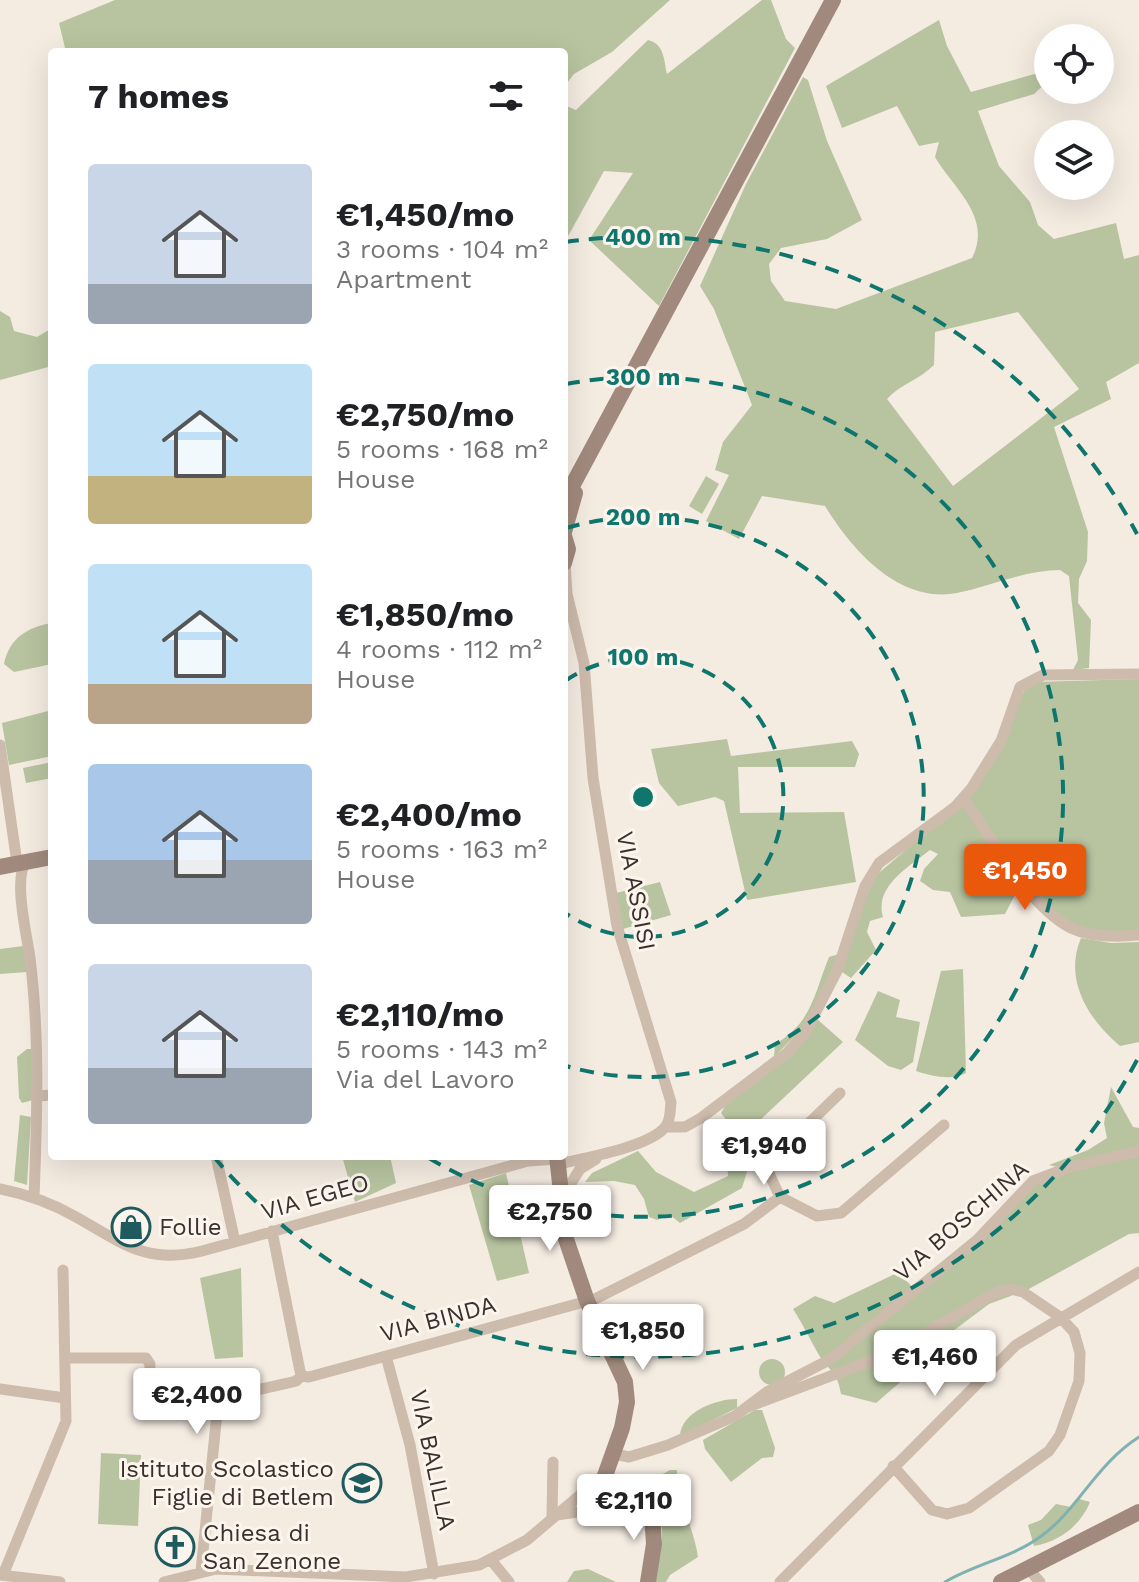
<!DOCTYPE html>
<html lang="en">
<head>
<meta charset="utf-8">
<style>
  :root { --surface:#fff; --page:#f2f2f2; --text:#202124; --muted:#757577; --accent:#ea580c }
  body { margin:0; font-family:"Work Sans",sans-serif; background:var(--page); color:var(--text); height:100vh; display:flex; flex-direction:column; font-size:30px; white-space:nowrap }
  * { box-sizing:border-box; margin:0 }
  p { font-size:26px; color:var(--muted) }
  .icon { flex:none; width:44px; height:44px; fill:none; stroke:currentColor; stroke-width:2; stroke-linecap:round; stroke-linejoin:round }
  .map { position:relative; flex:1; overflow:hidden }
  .panel { position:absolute; left:48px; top:48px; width:520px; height:1112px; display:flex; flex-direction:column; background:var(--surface); border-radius:8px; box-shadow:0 8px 32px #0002 }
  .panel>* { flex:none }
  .tools { position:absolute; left:1034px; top:24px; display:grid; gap:16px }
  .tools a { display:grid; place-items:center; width:80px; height:80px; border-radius:50%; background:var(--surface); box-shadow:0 8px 32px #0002; font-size:40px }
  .price { position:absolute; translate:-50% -68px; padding:0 18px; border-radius:8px; background:#fff; color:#222; font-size:26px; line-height:52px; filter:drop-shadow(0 2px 4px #0008) }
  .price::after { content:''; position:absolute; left:50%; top:48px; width:24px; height:18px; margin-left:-12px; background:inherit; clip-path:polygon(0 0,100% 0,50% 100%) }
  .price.on { background:var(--accent); color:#fff }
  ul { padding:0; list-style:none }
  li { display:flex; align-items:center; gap:24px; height:200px; padding:0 40px }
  li span { display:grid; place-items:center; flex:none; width:224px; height:160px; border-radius:8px; color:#555 }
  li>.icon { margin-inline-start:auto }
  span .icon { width:96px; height:96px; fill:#fffc; stroke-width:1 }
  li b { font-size:34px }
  h2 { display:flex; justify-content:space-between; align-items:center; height:96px; padding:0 40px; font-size:34px }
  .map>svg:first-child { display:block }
  .green { fill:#b8c4a0; fill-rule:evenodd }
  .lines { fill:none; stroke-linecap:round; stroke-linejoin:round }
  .stream { stroke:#7fb0b2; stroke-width:3 }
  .street { stroke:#cdbbac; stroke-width:11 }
  .secondary { stroke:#a18a7d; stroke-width:16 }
  .ring { fill:none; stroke:#0f766e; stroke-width:4; stroke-dasharray:14 10 }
  .labels { text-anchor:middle; stroke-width:6; stroke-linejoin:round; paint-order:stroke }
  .street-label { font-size:24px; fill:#3b302b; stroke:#fbf5ee }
  .poi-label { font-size:24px; fill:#3b302b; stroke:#fbf5ee; text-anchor:start }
  .centre { fill:#0f766e; stroke:#fbf5ee; stroke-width:4 }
  .ring-label { font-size:24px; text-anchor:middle; font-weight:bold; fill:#0f766e; stroke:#fbf5ee; stroke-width:6; stroke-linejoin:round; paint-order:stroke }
</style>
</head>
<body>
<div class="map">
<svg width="1139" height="1582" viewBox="0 0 1139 1582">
  <rect width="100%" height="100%" fill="#f4ebe1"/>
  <path class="green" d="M115 0H670L612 52 574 74 564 87V52H167L165 48 157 52H66L59 23Z
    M762 0H771L786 39 795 48 659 306 589 240 633 173 604 171 566 240 564 266V105L576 110 648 40C665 44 664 62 667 74Z
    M939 20 947 46 971 92 1045 71 1048 81 1034 94 978 111 999 166 1030 202 1038 225 1054 239 1116 223 1124 259 1139 255V363L1106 382 1111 399 1054 427 1088 532 1087 561 1079 579 1078 603 1091 620 1089 668 1073 670 1078 660 1069 576 1060 570C1025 570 991 586 957 593 899 604 852 550 825 506L762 496 739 539 706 521 729 475 715 470 723 442 752 405 714 309 700 286 746 184 803 77 808 80 827 141 862 220 827 239 781 248 769 264 771 281 785 301 836 309 972 258C993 217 953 188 935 157L939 142 919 146 897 106 842 128 826 86ZM1018 312 1079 389 953 486 887 399C902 383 919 380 934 365L935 332Z
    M0 311 10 317 14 331 37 337 52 328V366L0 380Z
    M706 476 719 484 702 514 689 506Z
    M52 623V664L14 672 4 664C9 638 28 627 52 623Z
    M1139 679V931C1118 931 1097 933 1077 926 1043 913 989 829 966 798L1016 700 1033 682Z
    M52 710V756L9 765 2 723Z
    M727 739 731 756 852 741 859 754 855 767H738L740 813 844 812 856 882 747 900 724 801 715 797 678 806 659 783 651 749Z
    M52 762V778L26 783 23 768Z
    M961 803 1020 885 1005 914 961 917 950 892 933 890 920 881 924 869 938 854 930 850C909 867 874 886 883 917L870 921 867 932 876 950 851 978 842 972 843 962 874 877Z
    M660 882 671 915 623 929 616 893Z
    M1081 938 1111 943 1139 942V1042L1120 1046C1089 1020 1063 980 1081 938Z
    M23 946 27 972 0 974V949Z
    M839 954 807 1024 774 1057 775 1044C812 1023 814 994 829 957Z
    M963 969 966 1073C951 1081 931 1076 916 1071L941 971Z
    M878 991 900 1000 896 1017 920 1022 913 1062 901 1070 888 1066 855 1040Z
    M817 1019 843 1042 740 1139 750 1162 742 1188 680 1223 670 1215 657 1220 649 1217 644 1199 635 1185 614 1181 585 1182 592 1173 638 1151 656 1172 694 1192 728 1176 726 1137 732 1127 721 1113 727 1103Z
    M27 1049H33V1100L22 1103 19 1098 17 1057Z
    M1111 1087 1133 1127 1139 1128V1147L1057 1167 1049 1165 1088 1150 1107 1138 1104 1123Z
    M20 1115 31 1117 27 1185 14 1181Z
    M1139 1155V1233L1129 1234 1027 1290 989 1304 905 1367V1378L876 1403 841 1394C836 1367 830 1374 819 1355 810 1340 803 1324 793 1309L815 1296 834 1303 899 1272 918 1294 1044 1178Z
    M342 1156H390L396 1183 355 1202Z
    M506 1173 529 1273 497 1281 469 1185Z
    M241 1268 243 1357 215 1359 200 1278Z
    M759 1372a13 13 0 1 1 26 0a13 13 0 1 1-26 0Z
    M737 1399V1408L680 1436C681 1412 716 1399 737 1399Z
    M755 1410H762L775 1448 773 1457 762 1458 731 1482 705 1449 703 1440Z
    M101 1453 141 1455 138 1526 98 1524Z
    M670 1470H677C677 1499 694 1528 698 1557L670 1575 666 1582H655C659 1554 674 1515 643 1501 644 1484 657 1477 670 1470Z
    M1079 1499 1090 1502C1081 1525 1059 1542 1034 1546L1028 1525 1041 1520 1056 1504 1071 1507Z
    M588 1569 616 1582H617H567L574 1571Z"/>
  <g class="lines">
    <path class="stream" d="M945 1582C975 1564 1011 1558 1040 1537 1078 1510 1095 1465 1139 1437"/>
    <path class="street" d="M0 745 17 863
      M963 798C990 836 1029 907 1071 928 1090 937 1118 937 1139 935
      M26 862C13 878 27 936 30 958 40 1038 37 1118 34 1198
      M38 1096 52 1095
      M665 1127H685L701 1118 787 1053 805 1033 837 971 865 886 879 863 955 807 971 789 1001 741 1020 687 1043 675 1139 674
      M216 1156 235 1242
      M559 1164C583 1158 651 1147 666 1126 671 1119 670 1110 671 1102L617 926 593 778 584 663 567 594 565 562
      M0 1189C26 1194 53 1204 76 1217 121 1242 146 1265 202 1251L528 1161 558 1159
      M563 1196 580 1169 596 1159
      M780 1197 767 1169 768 1163 840 1093
      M272 1231 301 1376
      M386 1356 410 1445 434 1574
      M67 1358H146L150 1364 149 1394 217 1413
      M301 1376 309 1377 595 1299 744 1224 780 1197 817 1216 841 1213 944 1125
      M0 1389 65 1398
      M748 1407 884 1356 997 1292 1011 1289 1023 1292 1060 1317 1074 1332 1080 1353 1079 1381 1060 1435 1049 1451 969 1508 947 1514 932 1510 893 1466
      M614 1454 629 1457 668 1445 735 1416 767 1392 831 1359 977 1240 1033 1181 1070 1167 1139 1151
      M556 1515 613 1507
      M552 1516 553 1462
      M491 1560 509 1582
      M1027 1567 1040 1582
      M201 1571 217 1413C232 1390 272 1388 296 1381L301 1376
      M0 1575 60 1582
      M3 1575 66 1421 63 1270
      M164 1582 216 1569 406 1577 479 1565 527 1540 605 1474
      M780 1582 1016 1345 1139 1272"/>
    <path class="secondary" d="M564 501 833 0
      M564 532 575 493
      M564 536 568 549 564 563
      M0 867 52 857
      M557 1156 566 1239 587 1301 625 1382 627 1402 622 1428 602 1484 604 1494 613 1507 636 1506 652 1515 654 1544 648 1582
      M1001 1582 1139 1512"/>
  </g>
  <g class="ring">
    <path d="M565 681A140 140 0 1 1 565 913"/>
    <path d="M566 528A280 280 0 1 1 566 1066"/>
    <path d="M566 384A420 420 0 1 1 427 1157"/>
    <path d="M1137 1060A560 560 0 0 1 214 1157M565 242A560 560 0 0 1 1137 534"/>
  </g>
  <defs>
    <g id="shop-ring" transform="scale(2)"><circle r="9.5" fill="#fbf5ee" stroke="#1f5a5e" stroke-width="1.5"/><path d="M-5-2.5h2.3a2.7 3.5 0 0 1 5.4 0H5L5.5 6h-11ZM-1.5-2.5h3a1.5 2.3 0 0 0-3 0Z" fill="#1f5a5e"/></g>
    <g id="school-ring" transform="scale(2)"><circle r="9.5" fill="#fbf5ee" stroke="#1f5a5e" stroke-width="1.5"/><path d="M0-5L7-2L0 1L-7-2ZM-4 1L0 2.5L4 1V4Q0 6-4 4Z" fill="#1f5a5e"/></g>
    <g id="church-ring" transform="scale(2)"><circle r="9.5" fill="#fbf5ee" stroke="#1f5a5e" stroke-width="1.5"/><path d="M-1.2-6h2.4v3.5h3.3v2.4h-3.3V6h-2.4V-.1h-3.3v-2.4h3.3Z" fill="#1f5a5e"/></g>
  </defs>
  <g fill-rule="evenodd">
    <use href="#shop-ring" x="131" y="1227"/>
    <use href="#school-ring" x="362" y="1483"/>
    <use href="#church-ring" x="175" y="1547"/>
  </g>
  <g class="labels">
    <g class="street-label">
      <text transform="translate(636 891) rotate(79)" y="8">VIA ASSISI</text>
      <text transform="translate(315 1197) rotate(-16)" y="8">VIA EGEO</text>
      <text transform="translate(961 1221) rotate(-41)" y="8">VIA BOSCHINA</text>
      <text transform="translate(438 1319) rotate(-15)" y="8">VIA BINDA</text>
      <text transform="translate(433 1460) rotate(78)" y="8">VIA BALILLA</text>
    </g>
    <g class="poi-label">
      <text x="159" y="1235">Follie</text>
      <text x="334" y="1477" text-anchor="end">Istituto Scolastico<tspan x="334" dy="28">Figlie di Betlem</tspan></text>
      <text x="203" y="1541">Chiesa di<tspan x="203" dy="28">San Zenone</tspan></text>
    </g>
  </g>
  <circle cx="643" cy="797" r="12" class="centre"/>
  <g class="ring-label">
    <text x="643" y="245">400 m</text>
    <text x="643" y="385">300 m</text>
    <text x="643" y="525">200 m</text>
    <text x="643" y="665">100 m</text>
  </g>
</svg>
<div class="tools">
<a><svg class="icon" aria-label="locate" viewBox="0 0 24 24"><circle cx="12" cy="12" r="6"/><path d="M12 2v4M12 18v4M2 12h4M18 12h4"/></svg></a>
<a><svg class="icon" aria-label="layers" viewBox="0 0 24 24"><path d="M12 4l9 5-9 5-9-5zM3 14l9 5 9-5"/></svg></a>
</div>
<b class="price on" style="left:1025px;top:912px">€1,450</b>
<b class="price" style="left:764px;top:1187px">€1,940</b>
<b class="price" style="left:550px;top:1253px">€2,750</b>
<b class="price" style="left:643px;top:1372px">€1,850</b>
<b class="price" style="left:935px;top:1398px">€1,460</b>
<b class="price" style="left:197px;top:1436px">€2,400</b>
<b class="price" style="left:634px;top:1542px">€2,110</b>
<section class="panel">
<h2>7 homes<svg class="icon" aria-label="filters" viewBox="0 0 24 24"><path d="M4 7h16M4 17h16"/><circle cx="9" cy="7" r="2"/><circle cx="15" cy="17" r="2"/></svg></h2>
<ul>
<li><span style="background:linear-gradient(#c9d6e8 75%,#9aa5b1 0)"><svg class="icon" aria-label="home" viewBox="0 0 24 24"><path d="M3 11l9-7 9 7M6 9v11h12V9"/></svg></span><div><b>€1,450/mo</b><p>3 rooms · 104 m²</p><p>Apartment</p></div></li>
<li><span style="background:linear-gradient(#bfe0f5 70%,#c2b280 0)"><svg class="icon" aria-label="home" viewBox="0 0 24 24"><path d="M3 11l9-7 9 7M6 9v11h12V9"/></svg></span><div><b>€2,750/mo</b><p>5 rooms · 168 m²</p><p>House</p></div></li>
<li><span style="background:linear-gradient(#bfe0f5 75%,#b9a48a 0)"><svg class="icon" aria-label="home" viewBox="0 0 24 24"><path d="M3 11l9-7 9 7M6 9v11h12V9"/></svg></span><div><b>€1,850/mo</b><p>4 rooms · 112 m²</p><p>House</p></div></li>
<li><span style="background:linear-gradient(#a9c7e8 60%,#9aa5b1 0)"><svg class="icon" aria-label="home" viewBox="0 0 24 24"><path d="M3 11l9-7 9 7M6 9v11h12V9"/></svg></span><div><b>€2,400/mo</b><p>5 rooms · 163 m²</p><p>House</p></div></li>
<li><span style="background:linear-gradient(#c9d6e8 65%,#9aa5b1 0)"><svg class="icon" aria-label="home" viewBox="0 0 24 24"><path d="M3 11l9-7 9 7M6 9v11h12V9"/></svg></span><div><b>€2,110/mo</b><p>5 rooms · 143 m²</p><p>Via del Lavoro</p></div></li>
</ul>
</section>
</div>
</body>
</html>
